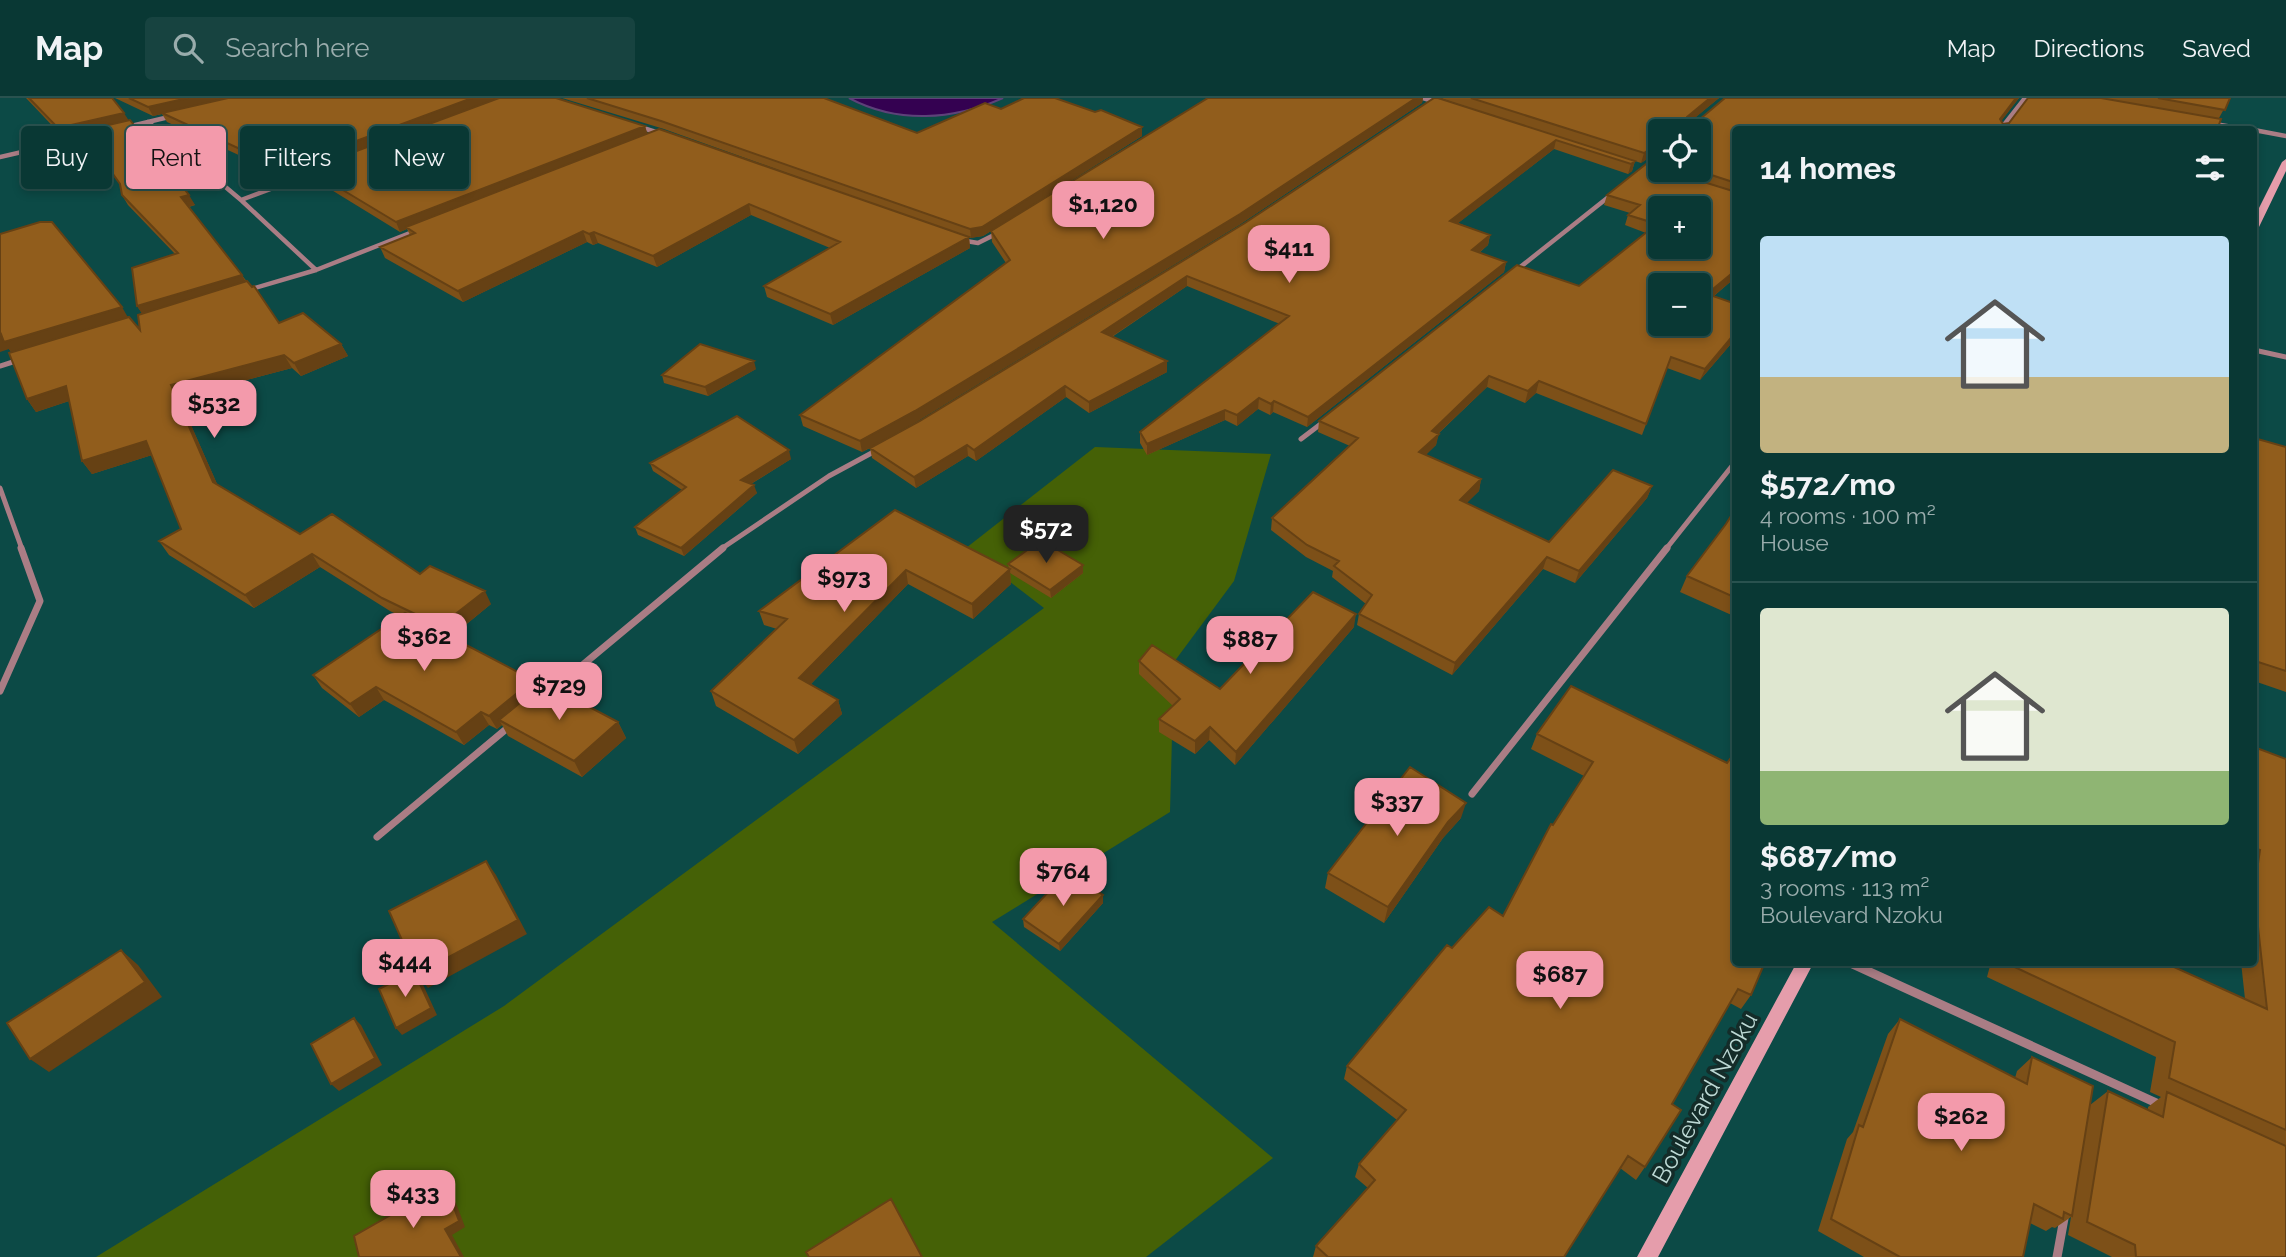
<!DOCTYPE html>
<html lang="en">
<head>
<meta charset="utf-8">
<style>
  :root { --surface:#093834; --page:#174340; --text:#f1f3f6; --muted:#99acac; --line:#29524f; --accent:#f39aab }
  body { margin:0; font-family:Raleway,sans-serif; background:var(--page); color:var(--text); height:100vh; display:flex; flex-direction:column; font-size:26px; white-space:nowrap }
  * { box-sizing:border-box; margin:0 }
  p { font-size:23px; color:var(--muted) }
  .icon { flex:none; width:38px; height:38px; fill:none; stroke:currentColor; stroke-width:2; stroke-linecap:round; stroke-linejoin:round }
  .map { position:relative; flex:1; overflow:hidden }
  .side { position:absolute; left:1732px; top:28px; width:525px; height:840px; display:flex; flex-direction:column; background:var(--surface); border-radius:7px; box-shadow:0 4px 10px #0003,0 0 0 2px var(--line) }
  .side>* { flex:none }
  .banner { position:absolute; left:21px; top:28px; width:665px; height:63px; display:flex; gap:14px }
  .tools { position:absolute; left:1648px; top:21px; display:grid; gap:14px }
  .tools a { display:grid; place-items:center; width:63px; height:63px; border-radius:7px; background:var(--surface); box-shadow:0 4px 10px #0003,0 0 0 2px var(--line); font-size:35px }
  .price { position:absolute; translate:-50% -60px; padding:0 16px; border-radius:14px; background:var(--accent); color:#111; font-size:23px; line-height:46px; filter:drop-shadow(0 2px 4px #0008) }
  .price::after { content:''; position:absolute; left:50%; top:42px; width:21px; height:16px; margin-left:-10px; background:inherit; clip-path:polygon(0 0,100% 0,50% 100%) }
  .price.selected { background:#222; color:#fff }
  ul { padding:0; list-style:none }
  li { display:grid; align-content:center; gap:14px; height:371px; padding:0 28px }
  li+li { border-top:2px solid var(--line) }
  li span { display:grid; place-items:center; height:217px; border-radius:7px; color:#555 }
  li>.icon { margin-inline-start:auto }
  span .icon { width:126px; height:126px; fill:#fffc; stroke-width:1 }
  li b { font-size:30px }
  h2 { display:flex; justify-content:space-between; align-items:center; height:84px; padding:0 28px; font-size:30px }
  .pill { padding:0 24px; border-radius:7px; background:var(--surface); box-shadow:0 4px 10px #0003,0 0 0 2px var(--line); font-size:24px; line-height:63px }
  .pill.selected { background:var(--accent); color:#111 }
  header { display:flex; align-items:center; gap:42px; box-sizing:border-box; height:98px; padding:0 35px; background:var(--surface); border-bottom:2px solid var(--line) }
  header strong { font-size:33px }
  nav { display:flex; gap:38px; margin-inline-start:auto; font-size:24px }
  .search { width:490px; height:63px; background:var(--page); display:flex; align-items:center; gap:18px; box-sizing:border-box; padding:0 24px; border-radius:7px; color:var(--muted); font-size:26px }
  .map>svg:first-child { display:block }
  .green { fill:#456106 }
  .water { fill:#340151; stroke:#5d4279; stroke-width:2 }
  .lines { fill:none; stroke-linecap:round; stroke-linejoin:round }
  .street-far3 { stroke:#aa7d85; stroke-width:4.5 }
  .street-far2 { stroke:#aa7d85; stroke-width:5 }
  .street-far1 { stroke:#aa7d85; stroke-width:7 }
  .street { stroke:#aa7d85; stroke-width:9 }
  .secondary { fill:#e59dab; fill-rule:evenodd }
  .wall { fill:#7d5018; fill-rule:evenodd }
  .shaded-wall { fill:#664114 }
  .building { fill:#915d1c; stroke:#664114; stroke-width:2; fill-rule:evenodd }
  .labels { text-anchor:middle; stroke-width:7; stroke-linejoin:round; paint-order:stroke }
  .near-street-label { font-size:24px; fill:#bdd9d5; stroke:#142c29 }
</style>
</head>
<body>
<header>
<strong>Map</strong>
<div class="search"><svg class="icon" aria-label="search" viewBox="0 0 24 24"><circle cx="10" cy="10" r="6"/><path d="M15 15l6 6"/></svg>Search here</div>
<nav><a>Map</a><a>Directions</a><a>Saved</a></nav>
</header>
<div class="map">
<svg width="2286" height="1159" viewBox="0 0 2286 1159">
  <rect width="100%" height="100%" fill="#0c4a46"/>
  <path class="green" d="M1095 349 1271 356 1234 483 1174 564 1170 714 992 824 1273 1060 1146 1159H96L504 908 1044 510 966 450Z"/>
  <path class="water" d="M849 0H1003C953 22 898 26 849 0Z"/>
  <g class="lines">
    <path class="street-far3" d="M1423 0 1439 5
      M148 24 241 102 316 172
      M2209 25 2250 32
      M637 28 662 36
      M127 29 173 18
      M2000 32 2025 0
      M2254 32 2286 38
      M0 59 78 41
      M1643 72 1661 56
      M241 102 319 73
      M960 142 978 145 998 135
      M1514 174 1611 97
      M248 192 316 172 415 133"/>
    <path class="street-far2" d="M2254 252 2286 259
      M0 268 19 262
      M1301 341 1326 322
      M0 390 22 451
      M721 451 829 378 879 351
      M1666 451 1736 363"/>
    <path class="street-far1" d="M0 593 40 503 21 450
      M549 595 723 450
      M1472 696 1667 450
      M377 739 511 627"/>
    <path class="street" d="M1848 864 2163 1008
      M2057 1159 2065 1115"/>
    <path class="secondary" d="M2286 61V73L2259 129 2254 132V120L2282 64Z
      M1797 864H1814L1658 1159H1637Z"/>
  </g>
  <path class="wall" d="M26 0H112L128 22 195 107 189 109 279 225 341 246 348 258 301 278 292 270 179 300 217 386 300 436 420 476 491 506 451 539 537 590 618 624 626 640 582 679 508 638 502 627 497 631 489 627 464 647 384 602 359 619 322 590 313 577 400 518 390 513 320 469 254 510 169 457 159 443 181 431 152 357 92 376 82 363 69 303 36 314 27 301 11 254 9 251 0 136 128 219 140 232 142 215 137 208 175 156 128 107 122 97 121 88 107 68 94 71 71 47 66 38 63 39Z
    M115 0H498L425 28 499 0H556L645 28 647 36 659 31 865 103 664 31 562 0H824L917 35 985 5 1001 11 1024 0H1055L1095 14 1101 12 1142 29V38L991 133 1208 0H1423L1422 5 1239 127 916 324 876 346 920 323 1245 125 1434 0H1438L1485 15 1443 1 1442 0H1719L1687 26 1693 27 1725 0H2019L2001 23 2003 26 2009 25 2028 0H2230L2219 20 2221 21 2217 32H1736V179L1714 198 1736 206V240L1700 282 1667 270 1642 337 1536 295 1525 305 1487 289 1438 336 1436 347 1425 357 1481 381 1479 393 1466 405 1549 444 1613 372 1652 388 1647 400 1575 485 1543 471 1452 577 1357 527 1359 516 1366 506 1332 479 1333 473 1306 459 1271 432 1272 420 1350 348 1318 334 1319 323 1517 167 1579 188 1646 135 1625 127 1628 117 1630 115 1604 107 1607 97 1646 66 1653 68 1655 59 1661 54V72H1699V33H1661V52L1641 65 1635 63 1632 73 1628 76 1554 51 1458 125 1490 137 1488 147 1479 155 1506 164 1504 174 1307 329 1273 314 1270 317 1258 311 1237 328 1225 322 1147 357 1140 345V334L1280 226 1187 188 1112 239 1167 263V274L1089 315 1066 299 976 363 968 358 916 390 872 360 870 350 862 354 803 328 800 317 1006 165 992 144 991 133 983 138 969 140 970 150 833 227 767 199 764 188 830 150 751 117 657 169 598 145 593 147 587 144 463 204 385 160 380 149 410 137 407 131 400 134 312 80 308 72 302 74 299 72 284 78 167 24 162 16 153 18ZM1661 110H1699V149H1661ZM1661 187H1699V226H1661Z
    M756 271 708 298 664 285 662 277Z
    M2254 340 2286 349V594L2254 583Z
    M791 361 751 386 757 395 684 458 638 437 635 429 682 392 653 373 650 365Z
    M1736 410V519L1680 494 1687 478 1726 426Z
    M895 412 1009 471 1008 466 1083 475 1051 500 1010 475 1011 486 973 521 908 486 811 586 838 602 842 616 798 656 716 608 711 593 777 531 764 527 759 513Z
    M1354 529 1235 667 1209 642 1195 656 1159 634V621L1173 608 1139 576V563L1220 591Z
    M1571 588 1751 897 1741 911 1730 905 1672 1006 1645 1069 1636 1082 1620 1070 1564 1159H1313L1316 1148 1368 1090 1355 1079 1359 1066 1397 1022 1344 981 1347 968 1452 850 1503 818 1553 727 1584 678 1531 651 1537 636Z
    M2254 649 2286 661V1159H2112L2068 1137 2071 1119 2055 1130 2052 1129 2046 1133 2030 1125 2023 1159H1864L1818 1133 1847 1041 1853 1034 1888 936 1900 921 2015 980 2017 973 2032 959 2090 1007 2108 993 2148 1012V1009L2161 999 2150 994 2156 959 1987 879 1991 864H2163L2245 901 2241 864H2254Z
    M1461 720 1443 740 1384 825 1325 790 1328 775Z
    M1103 797V805L1060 853 1024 829 1023 821Z"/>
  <path class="shaded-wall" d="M188 0H231L153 18 148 9Z
    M472 0H498L302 74 297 65Z
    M1416 0H1423L1422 5 1239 127 916 324 862 354 860 343Z
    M1710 0H1719L1684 29 1687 19Z
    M2016 0H2019L1995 31 2000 21Z
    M124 15 129 23 63 39 58 30Z
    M645 28 648 37 406 129 407 131 400 134 396 124Z
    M1142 29V38L983 138 971 140 970 131Z
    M1556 42 1554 51 1448 133 1450 123Z
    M1661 44V52L1641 65 1644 55Z
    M100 58 107 68 94 71 88 61Z
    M294 63 299 72 284 78 279 69Z
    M1635 63 1632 73 1628 76 1631 66Z
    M189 97 195 107 187 109 181 99Z
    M749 106 751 117 657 169 653 158Z
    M583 133 587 144 463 204 458 193Z
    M594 134 598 145 593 147 589 136Z
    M1490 137 1488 147 1470 162 1472 152Z
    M969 139 970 150 833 227 830 216Z
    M1506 164 1504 174 1307 329 1308 319Z
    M1736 172V179L1703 207 1707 196Z
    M242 177 248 188 144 219 137 208Z
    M1187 178V188L1102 245V234Z
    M122 209 130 223 14 258 9 251 0 254V237Z
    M1736 234V240L1700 282 1705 271Z
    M341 246 348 258 301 278 294 265Z
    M284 257 292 270 179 300 222 397 213 384 171 287Z
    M754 263 756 271 708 298 705 289Z
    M1167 263V274L1089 315V304Z
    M1489 278 1487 289 1429 344 1432 333Z
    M1539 283 1536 295 1525 305 1528 293Z
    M66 288 75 301 36 314 27 301Z
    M1065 288 1066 299 976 363 974 352Z
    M1259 300 1258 311 1237 328V317Z
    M1274 303 1273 314 1270 317 1271 306Z
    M1225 312V322L1147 357V346Z
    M1439 336 1436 347 1417 366 1419 354Z
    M146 343 155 356 92 376 82 363Z
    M967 347 968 358 916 390 914 379Z
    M789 352 791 361 744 390 741 382Z
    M1481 381 1479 393 1458 414 1460 402Z
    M754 387 757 395 684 458 681 450Z
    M1652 388 1647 400 1575 485 1579 473Z
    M312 456 320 469 254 510 245 497Z
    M1547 459 1543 471 1452 577 1455 565Z
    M1083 467V475L1051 500 1050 492Z
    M1010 471 1011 486 973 521 972 506Z
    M906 472 908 486 803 594 799 580Z
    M485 493 491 506 448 541 440 528Z
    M1356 516 1354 529 1235 667 1236 654Z
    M533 582 540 595 499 622 502 627 497 631 489 618Z
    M376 589 384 602 359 619 350 606Z
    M838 602 842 616 798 656 794 642Z
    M481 614 489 627 464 647 456 634Z
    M618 624 626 640 582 679 574 663Z
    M1210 629 1209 642 1195 656V643Z
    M1466 705 1461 720 1443 740 1384 825 1388 809 1448 724Z
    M486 763 496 777 527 836 428 890 420 880 437 917 402 937 396 930 414 873 417 876Z
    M1103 797V805L1060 853 1059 846Z
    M121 852 138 867 162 899 49 974 30 961Z
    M354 920 361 927 382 967 339 993 331 986Z
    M445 1086 451 1092 465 1129 452 1137 464 1159H461L445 1131Z"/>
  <path class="building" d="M29 0H112L124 15 58 30Z
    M129 0H188L148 9Z
    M228 0H472L297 65 294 63 279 69 162 15Z
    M499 0H556L645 28 396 124 308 71Z
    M587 0H824L917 35 985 5 1001 11 1024 0H1055L1095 14 1101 12 1142 29 982 129 970 131 661 23Z
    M1208 0H1416L1240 116 915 313 860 343 800 317 1010 162 991 133Z
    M1434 0H1438L1635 63 1631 66 1556 42 1450 123 1490 137 1472 152 1506 164 1308 319 1274 303 1271 306 1259 300 1237 317 1225 312 1147 346 1140 334 1289 218 1187 178 1102 234 1167 263 1089 304 1065 288 974 352 967 347 914 379 870 350 920 323 1245 125Z
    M1471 0H1710L1687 19V26L1693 27 1725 0H2016L2000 21 2003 26 2009 25 2028 0H2101L2221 21 2217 32H1736V85L1696 72H1699V33H1661V44L1644 55Z
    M2158 0H2230L2225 12Z
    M130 22 189 97 181 99 242 177 137 208 132 170 178 155 122 97 120 86 100 58 88 61 65 37Z
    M659 31 969 139 830 216 764 188 840 144 749 106 653 158 594 134 589 136 583 133 458 193 380 149 415 135 406 129Z
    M1661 54V60L1655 59Z
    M1646 66 1661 70V72H1665L1736 94V172L1707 196 1736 206V234L1705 271 1671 259 1646 326 1539 283 1528 293 1489 278 1432 333 1439 336 1419 354 1481 381 1460 402 1549 444 1613 372 1652 388 1579 473 1547 459 1455 565 1359 516 1372 497 1334 468 1339 463 1307 447 1272 420 1358 340 1319 323 1517 167 1579 188 1657 126 1628 117 1640 107 1607 97ZM1661 110H1699V149H1661ZM1661 187H1699V226H1661Z
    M40 124H52L122 209 4 244 1 236 0 237V136Z
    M247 183 252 189 254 188 279 225 303 215 341 246 294 265 284 257 171 287 213 384 300 436 332 416 420 476 430 468 485 493 440 528 382 500 312 456 245 497 159 443 181 431 146 343 82 363 66 288 27 301 9 255 129 219 140 232 138 217Z
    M700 246 754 263 705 289 662 277Z
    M737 318 789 352 741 382 754 387 681 450 635 429 686 389 650 365Z
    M2254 340 2286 349V573L2255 563 2258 478 2254 477Z
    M1736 410V500L1687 478 1726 426Z
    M895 412 1010 471 972 506 906 472 799 580 838 602 794 642 711 593 787 521 759 513Z
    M1041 442 1083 467 1050 492 1008 466Z
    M1313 494 1356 516 1236 654 1210 629 1195 643 1159 621 1180 601 1139 563 1152 547 1220 591Z
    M405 515 533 582 489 618 481 614 456 634 376 589 350 606 313 577Z
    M544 585 618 624 574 663 499 622Z
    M1571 588 1727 665 1736 653V864H1765L1751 897 1738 891 1672 1006 1681 1012 1645 1069 1628 1058 1564 1159H1328L1316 1148 1375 1082 1359 1066 1406 1012 1347 968 1447 847 1452 850 1489 809 1503 818 1551 726 1553 727 1593 664 1537 636Z
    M2254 649 2286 661V1032L2169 980 2175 944 2004 864H2163L2267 911 2254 792 2260 752 2254 750Z
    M1410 669 1466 705 1448 724 1388 809 1328 775Z
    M486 763 518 822 417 876 389 813Z
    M1067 774 1103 797 1059 846 1023 821Z
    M121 852 145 884 30 961 7 925Z
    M414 873 431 910 396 930 379 891Z
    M354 920 375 960 331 986 311 946Z
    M1900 921 2027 986 2032 959 2093 988 2072 1118 2064 1114 2063 1121 2034 1106 2023 1159H1900L1831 1121 1859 1027 1863 1029Z
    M2108 993 2163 1019 2167 994 2286 1048V1159H2136L2135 1147 2087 1124Z
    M445 1086 459 1123 445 1131 461 1159H359L354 1138Z
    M891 1101 922 1159H809L806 1154Z"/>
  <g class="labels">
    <g class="near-street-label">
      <text transform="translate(1705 1000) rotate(-61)" y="8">Boulevard Nzoku</text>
    </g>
  </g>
</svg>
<div class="tools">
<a><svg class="icon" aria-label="locate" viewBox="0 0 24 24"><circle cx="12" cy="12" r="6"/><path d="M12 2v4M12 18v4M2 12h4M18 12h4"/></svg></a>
<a>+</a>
<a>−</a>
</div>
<b class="price" style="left:1103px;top:143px">$1,120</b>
<b class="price" style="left:1289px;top:187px">$411</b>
<b class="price" style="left:214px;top:342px">$532</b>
<b class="price selected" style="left:1046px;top:467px">$572</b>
<b class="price" style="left:844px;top:516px">$973</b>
<b class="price" style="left:424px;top:575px">$362</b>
<b class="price" style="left:1250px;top:578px">$887</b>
<b class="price" style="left:559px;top:624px">$729</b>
<b class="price" style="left:1397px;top:740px">$337</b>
<b class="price" style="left:1063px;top:810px">$764</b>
<b class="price" style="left:405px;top:901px">$444</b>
<b class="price" style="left:1560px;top:913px">$687</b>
<b class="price" style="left:1961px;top:1055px">$262</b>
<b class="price" style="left:413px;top:1132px">$433</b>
<div class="banner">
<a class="pill">Buy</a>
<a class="pill selected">Rent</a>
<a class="pill">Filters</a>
<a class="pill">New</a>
</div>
<section class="side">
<h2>14 homes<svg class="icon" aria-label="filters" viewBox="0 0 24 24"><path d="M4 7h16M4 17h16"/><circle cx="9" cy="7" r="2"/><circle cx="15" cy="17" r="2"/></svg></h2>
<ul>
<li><span style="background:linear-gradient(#bfe0f5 65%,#c2b280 0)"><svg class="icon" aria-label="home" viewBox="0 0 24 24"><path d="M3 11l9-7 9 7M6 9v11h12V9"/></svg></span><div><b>$572/mo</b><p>4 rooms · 100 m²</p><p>House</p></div></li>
<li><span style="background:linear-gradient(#dfe7d0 75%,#8fb573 0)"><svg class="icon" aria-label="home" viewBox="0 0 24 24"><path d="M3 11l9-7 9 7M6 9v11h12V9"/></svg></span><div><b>$687/mo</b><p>3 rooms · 113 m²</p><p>Boulevard Nzoku</p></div></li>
</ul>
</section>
</div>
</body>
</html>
